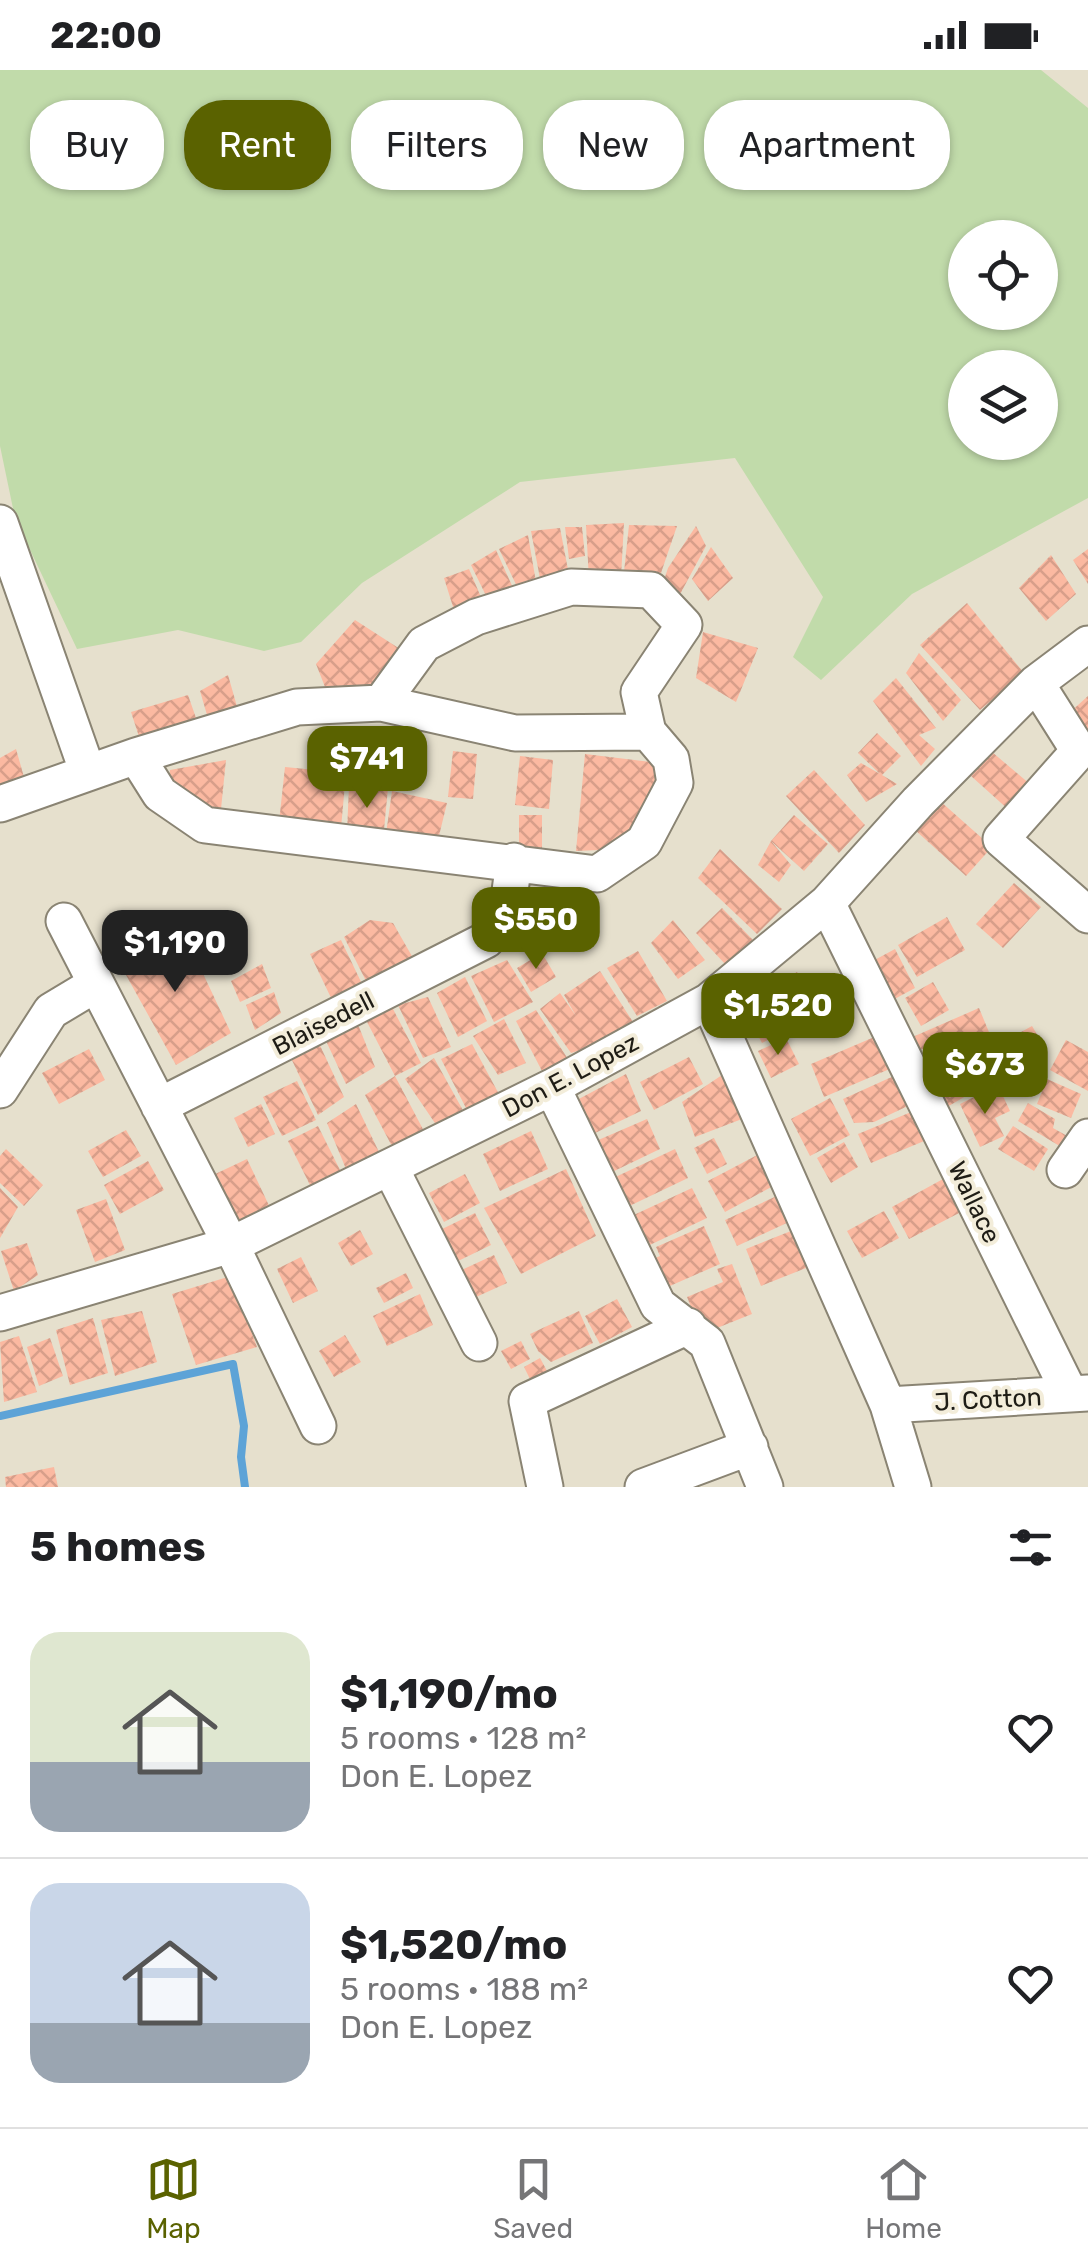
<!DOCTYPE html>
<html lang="en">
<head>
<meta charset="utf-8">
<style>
  :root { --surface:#fff; --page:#f6f6f6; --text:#202124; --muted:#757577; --line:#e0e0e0; --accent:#5a6200 }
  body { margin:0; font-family:Rubik,sans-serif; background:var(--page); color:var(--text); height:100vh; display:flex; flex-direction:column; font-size:38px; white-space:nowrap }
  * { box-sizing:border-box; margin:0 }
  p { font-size:32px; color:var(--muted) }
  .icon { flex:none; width:55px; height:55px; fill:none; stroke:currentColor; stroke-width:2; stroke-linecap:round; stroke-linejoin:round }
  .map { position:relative; height:1417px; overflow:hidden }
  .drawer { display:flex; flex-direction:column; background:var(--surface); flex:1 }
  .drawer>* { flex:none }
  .top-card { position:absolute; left:30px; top:30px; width:1030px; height:90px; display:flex; gap:20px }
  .fabs { position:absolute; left:948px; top:150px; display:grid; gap:20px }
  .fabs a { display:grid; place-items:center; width:110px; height:110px; border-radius:50%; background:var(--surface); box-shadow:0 2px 8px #0004; font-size:50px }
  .price { position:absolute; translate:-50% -85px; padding:0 22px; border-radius:20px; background:var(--accent); color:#fff; font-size:32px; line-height:65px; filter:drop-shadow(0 2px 5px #0008) }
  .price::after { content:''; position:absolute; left:50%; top:60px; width:30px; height:22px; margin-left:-15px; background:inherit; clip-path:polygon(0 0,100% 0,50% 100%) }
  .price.on { background:#222; color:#fff }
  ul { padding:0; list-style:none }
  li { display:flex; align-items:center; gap:30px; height:250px; padding:0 30px }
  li+li { border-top:2px solid var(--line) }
  li span { display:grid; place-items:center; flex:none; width:280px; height:200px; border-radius:30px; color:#555 }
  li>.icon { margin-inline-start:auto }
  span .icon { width:120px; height:120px; fill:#fffc; stroke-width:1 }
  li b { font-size:42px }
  h2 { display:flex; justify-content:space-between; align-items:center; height:120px; padding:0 30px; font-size:42px }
  .chip { padding:0 35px; border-radius:40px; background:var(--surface); box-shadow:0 2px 8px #0004; font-size:35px; line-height:90px }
  .chip.on { background:var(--accent); color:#fff }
  .status { display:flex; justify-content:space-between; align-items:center; height:70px; padding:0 50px; background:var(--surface); direction:ltr }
  .status svg { height:28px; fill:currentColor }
  .dock { display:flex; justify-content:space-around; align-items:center; height:140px; border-top:2px solid var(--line); background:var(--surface); font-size:28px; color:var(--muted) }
  .dock a { display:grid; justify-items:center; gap:5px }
  .dock .on { color:var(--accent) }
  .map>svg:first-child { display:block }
  .grass { fill:#c1dbaa; fill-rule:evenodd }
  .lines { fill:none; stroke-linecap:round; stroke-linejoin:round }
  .stream { stroke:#5da3d7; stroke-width:8 }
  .building { fill:url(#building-cross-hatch) }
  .minor-casing { stroke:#8a8473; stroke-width:39 }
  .minor { stroke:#fff; stroke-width:35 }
  .labels { text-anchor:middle; stroke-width:8; stroke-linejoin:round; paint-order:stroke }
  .street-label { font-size:25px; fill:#1e1c15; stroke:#f3edda }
</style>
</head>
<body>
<div class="status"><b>22:00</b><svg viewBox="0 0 49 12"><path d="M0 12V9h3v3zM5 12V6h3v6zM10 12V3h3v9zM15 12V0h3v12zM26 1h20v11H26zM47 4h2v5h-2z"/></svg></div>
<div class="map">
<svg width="1088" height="1417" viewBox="0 0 1088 1417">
  <defs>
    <pattern id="building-cross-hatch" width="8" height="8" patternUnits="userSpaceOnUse" patternTransform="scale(2.5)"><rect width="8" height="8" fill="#fbb9a1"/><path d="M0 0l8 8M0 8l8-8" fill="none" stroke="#d79e8a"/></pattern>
  </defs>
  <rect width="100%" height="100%" fill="#e6e0cd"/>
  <path class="grass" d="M0 0H1041L1088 38V428L912 524 821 610 793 587 823 527 735 388 520 412 362 513 301 572 264 581 178 560 77 579 15 448 0 376ZM965 168H1040V242H965ZM965 298H1040V372H965Z"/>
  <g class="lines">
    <path class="stream" d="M0 1346 233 1294 244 1356 241 1387 245 1417"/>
  </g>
  <path class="building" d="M624 453 621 507 589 510 586 455Z
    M629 455 677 456 661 503 624 502Z
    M696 456 706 476 678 528 661 519 668 498Z
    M565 457H582L585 486 569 489Z
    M560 458 570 510 542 519 531 461Z
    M528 465 537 518 521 525 499 479Z
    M711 477 733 508 708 531 692 509Z
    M1088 479V514L1073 490Z
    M496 480 518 529 495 544 471 495Z
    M1051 485 1076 524 1046 551 1019 518Z
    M469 499 489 546 459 556 444 508Z
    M967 533 1024 603 980 640 920 575Z
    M355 550 400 579 371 637 334 640 316 594Z
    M703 562 758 578 736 632 696 608Z
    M919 583 961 630 943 651 906 603Z
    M228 605 242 654 212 662 200 621Z
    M896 608 936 658 919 665 935 679 921 696 873 631Z
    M188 625 203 668 145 685 131 642Z
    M1088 626V668L1067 645Z
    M877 663 901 686 882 705 897 714 866 732 847 705 861 693 880 704 858 683Z
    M16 679 26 714 0 724V688Z
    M453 681 477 684 473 729 448 727Z
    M992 682 1031 715 1010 741 971 706Z
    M585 684 659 693 643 757 622 779 576 781Z
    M520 686 553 690 549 739 515 735Z
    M226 690 221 739 199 740 169 714 170 700Z
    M285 697 346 703 341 758 279 752Z
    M814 700 865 755 839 783 786 726Z
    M349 716 388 718 383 770 347 762Z
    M392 721 447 733 437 774 386 764Z
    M940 731 992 777 966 806 915 760Z
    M519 745H542V781H519Z
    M794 745 828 774 804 801 771 771Z
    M771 771 791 795 779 812 758 795Z
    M720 779 782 839 757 864 698 808Z
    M1014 813 1041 837 1003 878 976 854Z
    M722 838 753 870 726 895 696 863Z
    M947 847 965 880 917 907 898 875Z
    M370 850 393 853 417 895 370 919 344 867Z
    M673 850 705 890 678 909 651 873Z
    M181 857 231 963 176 995 116 887Z
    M341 870 363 916 333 932 310 884Z
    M895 879 915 918 889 932 869 893Z
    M638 881 667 931 637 946 607 898Z
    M542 883 556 907 531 922 517 898Z
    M507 890 533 932 494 952 471 906Z
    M262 894 271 918 240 932 231 911Z
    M600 901 633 952 594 976 571 983 540 939 560 923 576 946 564 925Z
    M797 902 818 944 762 973 744 939 774 923 778 912Z
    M465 907 487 951 458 967 437 923Z
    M933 912 949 940 921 956 905 928Z
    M274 922 281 943 255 960 246 935Z
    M428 927 451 977 423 988 398 935Z
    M392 937 421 993 395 1006 366 950Z
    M979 938 991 967 939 989 929 976 914 983 908 969Z
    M536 940 568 989 542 1001 516 951Z
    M353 942 375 997 346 1014 321 960Z
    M504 949 526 993 498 1005 473 966Z
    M1032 956 1038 966 1006 983 1001 973Z
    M879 965 892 998 824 1027 811 994Z
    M786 968 799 994 771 1008 758 981Z
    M317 969 344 1027 318 1045 289 984Z
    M1066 970 1088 982V1021L1050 1000Z
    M472 974 500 1026 468 1042 441 989Z
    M89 979 105 1010 59 1034 42 1003Z
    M689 987 703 1014 654 1040 640 1012Z
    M968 987 985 1015 947 1037 931 1009Z
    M434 988 465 1044 439 1059 405 1009Z
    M626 1004 641 1041 591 1065 575 1031Z
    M722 1005 742 1049 695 1067 682 1032Z
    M896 1005 910 1035 874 1052 854 1053 843 1029Z
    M395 1006 426 1065 395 1082 365 1025Z
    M1047 1009 1081 1024 1071 1048 1037 1034Z
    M297 1011 316 1050 282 1066 263 1027Z
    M984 1022 986 1031 1002 1024 1010 1041 995 1048 1004 1066 980 1077 960 1034Z
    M830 1028 850 1065 810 1086 791 1049Z
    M1028 1033 1055 1049 1053 1058 1069 1067 1063 1078 1018 1051Z
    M261 1034 275 1064 248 1077 234 1048Z
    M356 1034 379 1082 346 1099 327 1053Z
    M916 1040 929 1069 871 1093 858 1064Z
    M647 1049 660 1079 608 1104 596 1071Z
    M318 1056 344 1108 314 1123 288 1071Z
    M1013 1056 1048 1079 1034 1101 998 1079Z
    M126 1060 141 1086 103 1107 88 1081Z
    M531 1061 548 1099 500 1121 483 1084Z
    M714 1068 727 1094 707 1104 694 1078Z
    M844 1072 858 1097 831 1113 817 1088Z
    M6 1079 43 1115 24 1136 0 1113V1086Z
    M675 1079 688 1108 621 1140 607 1111Z
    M761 1083 777 1114 725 1142 708 1111Z
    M247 1089 273 1144 237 1161 211 1106Z
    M148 1091 164 1120 120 1144 104 1115Z
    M566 1099 596 1166 521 1204 484 1138Z
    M465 1104 480 1133 444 1152 429 1123Z
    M943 1109 961 1142 909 1169 892 1137Z
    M0 1118 18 1137 0 1168Z
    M692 1118 707 1148 637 1181 623 1150Z
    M779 1125 791 1151 737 1176 725 1150Z
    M106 1129 125 1180 95 1192 76 1140Z
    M884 1141 899 1168 862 1188 847 1161Z
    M475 1143 491 1175 454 1193 438 1161Z
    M704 1156 720 1194 663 1219 651 1190 660 1186 656 1177Z
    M796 1159 811 1196 761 1216 746 1179Z
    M360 1160 373 1184 351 1196 338 1173Z
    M27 1173 38 1205 14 1221 1 1181Z
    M494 1185 507 1213 465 1232 453 1204Z
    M301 1187 318 1221 293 1233 277 1199Z
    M732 1194 752 1244 702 1264 687 1227 723 1212 717 1199Z
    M406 1203 413 1218 384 1233 376 1218Z
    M231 1206 257 1277 196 1295 172 1224Z
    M420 1224 433 1255 387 1276 373 1246Z
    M617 1229 632 1257 600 1274 585 1246Z
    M142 1241 157 1292 115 1306 101 1250Z
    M579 1241 593 1273 551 1292 538 1281 530 1264Z
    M93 1248 108 1303 70 1315 56 1260Z
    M345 1265 361 1292 334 1307 319 1281Z
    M19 1266 37 1322 4 1332 0 1272Z
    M50 1268 63 1306 39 1316 27 1277Z
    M521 1271 530 1289 511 1299 501 1281Z
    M540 1288 553 1312 536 1321 524 1297Z
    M54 1397 58 1417H6L5 1407Z"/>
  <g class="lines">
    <g class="minor-casing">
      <path id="minor" d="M0 453 88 703
        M1036 613 1079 681 1001 769 1088 845
        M136 686 160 724 205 755 597 804 644 772 675 713 671 689 648 662 639 622 684 555 651 520 571 517 476 547 424 574 381 633
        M0 734 136 686 297 637 381 633 515 663 648 662
        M827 833 1070 1324
        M64 851 231 1175 318 1356
        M506 851 514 791
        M709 931 888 1335 913 1417
        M552 1017 658 1235 707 1273 765 1417
        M0 1020 51 941 96 914
        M159 1036 486 870
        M390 1097 479 1273
        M1065 1100 1088 1067
        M0 1243 231 1175 552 1017 709 931 827 833 918 732 1036 613 1088 574
        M888 1335 1088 1323
        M545 1417 527 1331 688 1256
        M643 1417 750 1377"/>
    </g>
    <use href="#minor" class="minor"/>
  </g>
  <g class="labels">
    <g class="street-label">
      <text transform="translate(323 953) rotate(-27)" y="9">Blaisedell</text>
      <text transform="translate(570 1005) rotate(-28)" y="9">Don E. Lopez</text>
      <text transform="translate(975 1132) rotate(64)" y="9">Wallace</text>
      <text transform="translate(988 1329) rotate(-3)" y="9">J. Cotton</text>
    </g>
  </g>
</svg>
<div class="fabs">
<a><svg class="icon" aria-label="locate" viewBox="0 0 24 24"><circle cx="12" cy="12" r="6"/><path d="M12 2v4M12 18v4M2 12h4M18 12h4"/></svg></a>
<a><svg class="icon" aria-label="layers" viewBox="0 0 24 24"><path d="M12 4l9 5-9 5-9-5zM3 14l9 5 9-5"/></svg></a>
</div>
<b class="price" style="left:367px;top:741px">$741</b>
<b class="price" style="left:536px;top:902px">$550</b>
<b class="price on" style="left:175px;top:925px">$1,190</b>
<b class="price" style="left:778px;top:988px">$1,520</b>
<b class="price" style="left:985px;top:1047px">$673</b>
<div class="top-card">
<a class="chip">Buy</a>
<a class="chip on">Rent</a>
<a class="chip">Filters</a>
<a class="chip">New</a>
<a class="chip">Apartment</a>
</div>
</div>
<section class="drawer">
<h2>5 homes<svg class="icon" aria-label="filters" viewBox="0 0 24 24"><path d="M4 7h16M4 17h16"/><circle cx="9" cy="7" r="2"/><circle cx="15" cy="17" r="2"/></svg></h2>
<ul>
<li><span style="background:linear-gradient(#dfe7d0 65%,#9aa5b1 0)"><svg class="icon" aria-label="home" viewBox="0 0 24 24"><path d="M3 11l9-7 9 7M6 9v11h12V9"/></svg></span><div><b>$1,190/mo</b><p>5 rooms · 128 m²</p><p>Don E. Lopez</p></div><svg class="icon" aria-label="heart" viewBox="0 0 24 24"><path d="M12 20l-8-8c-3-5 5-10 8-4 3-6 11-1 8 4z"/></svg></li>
<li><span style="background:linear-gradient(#c9d6e8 70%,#9aa5b1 0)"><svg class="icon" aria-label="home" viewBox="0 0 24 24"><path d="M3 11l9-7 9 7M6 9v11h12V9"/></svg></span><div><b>$1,520/mo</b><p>5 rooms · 188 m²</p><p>Don E. Lopez</p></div><svg class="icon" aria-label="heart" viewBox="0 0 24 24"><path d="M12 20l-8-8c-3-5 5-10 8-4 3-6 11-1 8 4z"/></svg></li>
</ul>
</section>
<nav class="dock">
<a class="on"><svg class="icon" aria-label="map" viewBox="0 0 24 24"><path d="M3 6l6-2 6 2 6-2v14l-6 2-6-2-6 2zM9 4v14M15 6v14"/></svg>Map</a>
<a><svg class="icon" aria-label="saved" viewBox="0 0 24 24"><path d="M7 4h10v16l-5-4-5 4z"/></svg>Saved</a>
<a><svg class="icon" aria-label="home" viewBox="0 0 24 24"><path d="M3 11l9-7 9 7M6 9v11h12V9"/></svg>Home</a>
</nav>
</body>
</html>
